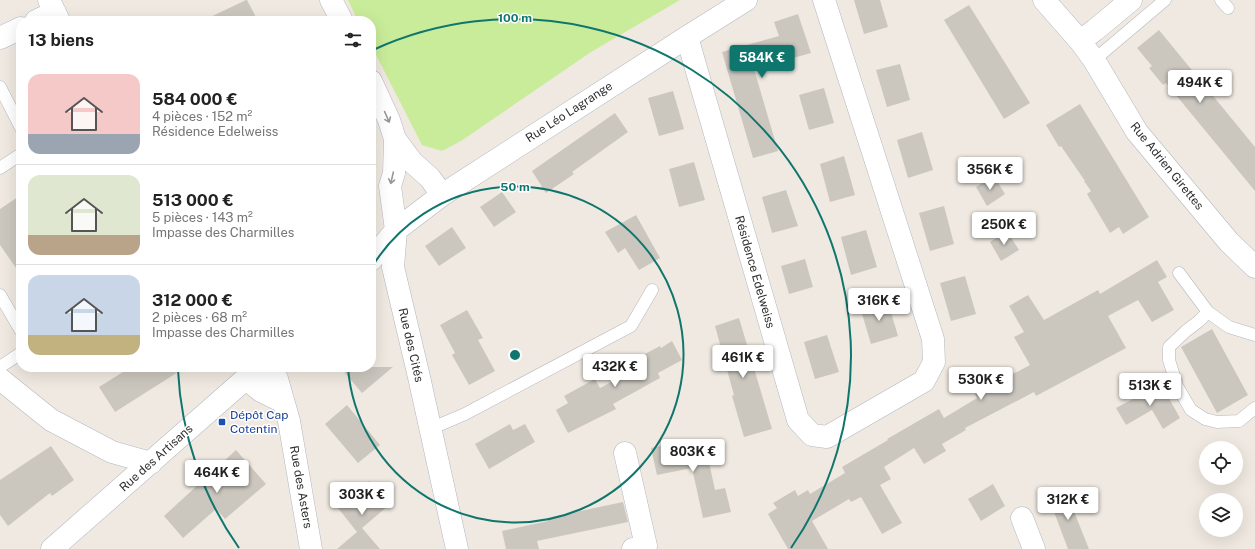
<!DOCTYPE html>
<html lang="fr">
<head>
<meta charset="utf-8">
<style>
  :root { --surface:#fff; --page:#f6f6f6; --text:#222; --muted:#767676; --line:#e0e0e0; --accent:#0f766e }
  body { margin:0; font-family:"Public Sans",sans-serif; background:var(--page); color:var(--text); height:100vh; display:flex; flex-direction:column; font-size:15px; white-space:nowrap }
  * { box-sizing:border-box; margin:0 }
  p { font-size:13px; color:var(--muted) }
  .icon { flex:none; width:22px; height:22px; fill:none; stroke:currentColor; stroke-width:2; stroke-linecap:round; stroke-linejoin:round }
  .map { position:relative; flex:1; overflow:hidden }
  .details { position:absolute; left:16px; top:16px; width:360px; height:356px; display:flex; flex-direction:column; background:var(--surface); border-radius:16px; box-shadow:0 4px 16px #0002 }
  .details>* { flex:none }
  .tools { position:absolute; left:1199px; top:441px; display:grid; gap:8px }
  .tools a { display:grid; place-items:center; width:44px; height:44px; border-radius:50%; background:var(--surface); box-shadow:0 4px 16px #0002; font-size:20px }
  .price { position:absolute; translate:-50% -34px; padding:0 9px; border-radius:4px; background:#fff; color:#222; font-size:13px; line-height:26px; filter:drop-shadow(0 1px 2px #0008) }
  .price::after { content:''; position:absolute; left:50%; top:24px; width:12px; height:9px; margin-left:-6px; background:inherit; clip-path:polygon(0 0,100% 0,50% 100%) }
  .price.selected { background:var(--accent); color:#fff }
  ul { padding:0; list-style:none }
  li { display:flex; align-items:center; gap:12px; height:100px; padding:0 12px }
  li+li { border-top:1px solid var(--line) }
  li span { display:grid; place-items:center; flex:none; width:112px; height:80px; border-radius:12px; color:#555 }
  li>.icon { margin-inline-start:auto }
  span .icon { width:48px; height:48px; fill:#fffc; stroke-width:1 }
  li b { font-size:17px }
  h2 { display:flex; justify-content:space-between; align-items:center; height:48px; padding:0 12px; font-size:17px }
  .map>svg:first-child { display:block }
  .pitch { fill:#c9ec9a }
  .building { fill:#cbc7bf }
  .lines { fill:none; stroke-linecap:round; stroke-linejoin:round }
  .lane-casing { stroke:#b4b7c1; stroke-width:13 }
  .street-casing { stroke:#b4b7c1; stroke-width:23 }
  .lane { stroke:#fff; stroke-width:12 }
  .street { stroke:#fff; stroke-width:22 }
  .oneway { stroke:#969696 }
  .ring { fill:none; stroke:#0f766e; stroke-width:2 }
  .transit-dot { fill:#1a4fb4; stroke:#fff; stroke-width:1.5 }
  .labels { text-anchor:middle; stroke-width:3; stroke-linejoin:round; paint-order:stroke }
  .street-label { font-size:12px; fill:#2e2e2e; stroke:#fff }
  .transit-label { font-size:12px; fill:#164399; stroke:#fff; text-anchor:start }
  .centre { fill:#0f766e; stroke:#fff; stroke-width:2 }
  .ring-label { font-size:12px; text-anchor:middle; font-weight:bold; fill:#0f766e; stroke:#fff; stroke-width:3; stroke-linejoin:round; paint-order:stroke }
</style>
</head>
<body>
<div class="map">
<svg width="1255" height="549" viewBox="0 0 1255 549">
  <rect width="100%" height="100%" fill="#efe9e1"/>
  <path class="pitch" d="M348 0H680L591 52 461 141 442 151 422 145 371 45V21H358Z"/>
  <path class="building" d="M246 0H247L258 21H202Z
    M854 0H880L888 27 864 34Z
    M969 5 1030 103 1004 119 944 20Z
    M798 14 811 53 754 69 778 151 753 158 722 52 779 36 774 22Z
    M1159 30 1255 147V191L1166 83 1163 85 1149 68 1152 66 1137 48Z
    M900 64 910 100 887 107 876 70Z
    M824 88 834 123 809 130 799 95Z
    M673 91 684 129 659 136 648 98Z
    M1080 104 1149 217 1123 234 1119 227 1110 233 1087 194 1091 191 1084 181H1085L1061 146 1059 147 1046 125Z
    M615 113 628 132 572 172 574 174 546 193 532 171Z
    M922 132 933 170 908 178 897 140Z
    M844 156 855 195 830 202 820 164Z
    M694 162 705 200 679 207 669 169Z
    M994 176 1005 194 987 206 976 187Z
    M786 190 798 226 772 233 762 197Z
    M502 192 516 212 494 227 480 207Z
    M21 195V275L0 245V209Z
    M944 206 954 244 930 251 919 213Z
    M636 215 660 258 639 270 625 248 618 253 605 232Z
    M452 227 466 248 439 266 425 246Z
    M866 230 877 267 851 275 841 237Z
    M1007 231 1019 250 1001 261 990 242Z
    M805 259 813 287 789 294 781 266Z
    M1157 260 1167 277 1158 282 1174 310 1152 322 1138 300 1108 316 1126 348 1036 396 1034 392 965 428 966 430 942 444 946 451 924 464 914 448 884 467 891 479 880 485 902 523 882 534 861 497 851 502 849 499 812 521 828 549H788L768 514 777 508 773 503 795 490 798 496 808 490 810 494 845 473 842 467 888 440 887 439 939 409 944 418 977 398 975 394 1030 365 1014 337 1024 332 1009 306 1028 295 1044 320 1098 290 1100 294Z
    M965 276 976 314 951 321 940 283Z
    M887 299 898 336 871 344 860 307Z
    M467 310 483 338 478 340 495 371 469 385 452 355 455 353 440 325Z
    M739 318 772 429 744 437 732 396 734 395 715 326Z
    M1212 329 1248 395 1217 413 1181 347Z
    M827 335 839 372 815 379 804 342Z
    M672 341 682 360 658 373 660 378 613 404 616 409 568 433 556 410 568 403 564 396 595 379 600 388 632 371 628 363 660 346 661 348Z
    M131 367H186L115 412 99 387Z
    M340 367H393L362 393Z
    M1161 384 1180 418 1163 429 1152 410 1126 425 1116 408Z
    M347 405 380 445 358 463 325 424Z
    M510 424 513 430 525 424 535 442 489 469 475 444Z
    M691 439V441L704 439 715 490 725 488 731 512 703 518 692 468 657 475 651 448Z
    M51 446 74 480 52 496 50 493 8 526 0 515V480Z
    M236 450 266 484 225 519 216 509 183 538 164 516Z
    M369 481 389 505 362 528 380 549H337L357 532 338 508Z
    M993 484 1005 506 981 521 968 499Z
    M1065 489 1089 549H1068L1048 496Z
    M623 502 628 522 537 541 539 549H506L502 531 548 521 547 518Z"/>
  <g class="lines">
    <g class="lane-casing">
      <path id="lane" d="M1221 0 1228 8
        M1094 60 1165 0
        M0 87 21 128
        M0 168 21 154
        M1179 273 1208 312 1229 327 1255 335
        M0 295 21 331
        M1208 312 1199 321 1186 331 1169 347V360L1177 386 1191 410 1205 419 1217 422 1239 421 1255 408
        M0 367 21 353
        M430 429 465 414 631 326 652 290"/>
    </g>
    <g class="street-casing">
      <path id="street" d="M49 0 59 21
        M331 0 342 21
        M1044 0 1080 41 1094 60 1137 132 1229 242 1255 267
        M36 21 55 12
        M687 37 798 420 812 435 827 437 924 381 934 362 933 339 824 0
        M0 38 21 28
        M1080 41 1095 30 1131 0
        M371 81 389 120 395 139 412 162 430 178 442 195
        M395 139 394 173 390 186 396 230 393 267 419 377 457 549
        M371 260 396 230 442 195 687 37 746 0
        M266 367 277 379 289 421 311 549
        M0 379 51 420 112 452 151 463
        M246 379 261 391 283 402
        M625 453 646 546 633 549
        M1022 518 1034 549
        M52 549 259 367"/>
    </g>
    <use href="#lane" class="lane"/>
    <use href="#street" class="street"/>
  </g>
  <defs><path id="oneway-shaft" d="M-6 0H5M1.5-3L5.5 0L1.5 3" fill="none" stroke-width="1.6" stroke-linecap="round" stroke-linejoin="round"/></defs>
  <g class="oneway">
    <use href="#oneway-shaft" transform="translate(387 117) rotate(66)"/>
    <use href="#oneway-shaft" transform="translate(392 178) rotate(103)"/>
  </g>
  <g class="ring">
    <path d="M372 267A168 168 0 1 1 348 368"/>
    <path d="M239 548A337 337 0 0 1 178 370M373 50A337 337 0 0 1 791 548"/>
  </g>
  <rect class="transit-dot" x="218" y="418" width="8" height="8" rx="2"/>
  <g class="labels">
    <g class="street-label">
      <text transform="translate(569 112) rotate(-33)" y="4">Rue Léo Lagrange</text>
      <text transform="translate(1167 166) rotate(51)" y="4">Rue Adrien Girettes</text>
      <text transform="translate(755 272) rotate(74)" y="4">Résidence Edelweiss</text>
      <text transform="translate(411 345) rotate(77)" y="4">Rue des Cités</text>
      <text transform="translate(156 458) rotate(-42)" y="4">Rue des Artisans</text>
      <text transform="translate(301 487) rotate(80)" y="4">Rue des Asters</text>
    </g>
    <g class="transit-label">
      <text x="230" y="419">Dépôt Cap<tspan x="230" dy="14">Cotentin</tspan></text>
    </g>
  </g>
  <circle cx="515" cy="355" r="6" class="centre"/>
  <g class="ring-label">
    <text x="515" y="22">100 m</text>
    <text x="515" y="191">50 m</text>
  </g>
</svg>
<div class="tools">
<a><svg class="icon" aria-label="locate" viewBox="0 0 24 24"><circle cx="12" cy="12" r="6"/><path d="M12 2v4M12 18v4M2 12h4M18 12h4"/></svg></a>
<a><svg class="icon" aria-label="layers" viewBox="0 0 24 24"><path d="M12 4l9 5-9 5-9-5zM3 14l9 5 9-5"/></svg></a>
</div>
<b class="price selected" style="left:762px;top:79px">584K €</b>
<b class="price" style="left:1200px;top:104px">494K €</b>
<b class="price" style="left:990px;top:191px">356K €</b>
<b class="price" style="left:1004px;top:246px">250K €</b>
<b class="price" style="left:879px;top:322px">316K €</b>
<b class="price" style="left:743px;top:379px">461K €</b>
<b class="price" style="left:615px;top:388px">432K €</b>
<b class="price" style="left:981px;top:401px">530K €</b>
<b class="price" style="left:1150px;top:407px">513K €</b>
<b class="price" style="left:693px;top:473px">803K €</b>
<b class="price" style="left:217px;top:494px">464K €</b>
<b class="price" style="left:362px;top:516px">303K €</b>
<b class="price" style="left:1068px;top:521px">312K €</b>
<section class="details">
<h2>13 biens<svg class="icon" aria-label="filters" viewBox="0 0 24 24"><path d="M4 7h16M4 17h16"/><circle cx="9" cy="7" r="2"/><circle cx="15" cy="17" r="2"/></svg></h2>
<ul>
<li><span style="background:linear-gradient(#f6c9c9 75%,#9aa5b1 0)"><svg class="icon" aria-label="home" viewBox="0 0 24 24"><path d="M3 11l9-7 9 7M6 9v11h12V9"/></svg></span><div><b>584 000 €</b><p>4 pièces · 152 m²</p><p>Résidence Edelweiss</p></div></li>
<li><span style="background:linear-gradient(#dfe7d0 75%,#b9a48a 0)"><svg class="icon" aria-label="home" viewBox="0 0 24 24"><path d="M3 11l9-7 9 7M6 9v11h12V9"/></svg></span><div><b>513 000 €</b><p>5 pièces · 143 m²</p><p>Impasse des Charmilles</p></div></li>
<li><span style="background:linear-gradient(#c9d6e8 75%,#c2b280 0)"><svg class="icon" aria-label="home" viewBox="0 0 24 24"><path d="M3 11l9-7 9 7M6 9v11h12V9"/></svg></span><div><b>312 000 €</b><p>2 pièces · 68 m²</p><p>Impasse des Charmilles</p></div></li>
</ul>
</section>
</div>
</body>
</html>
